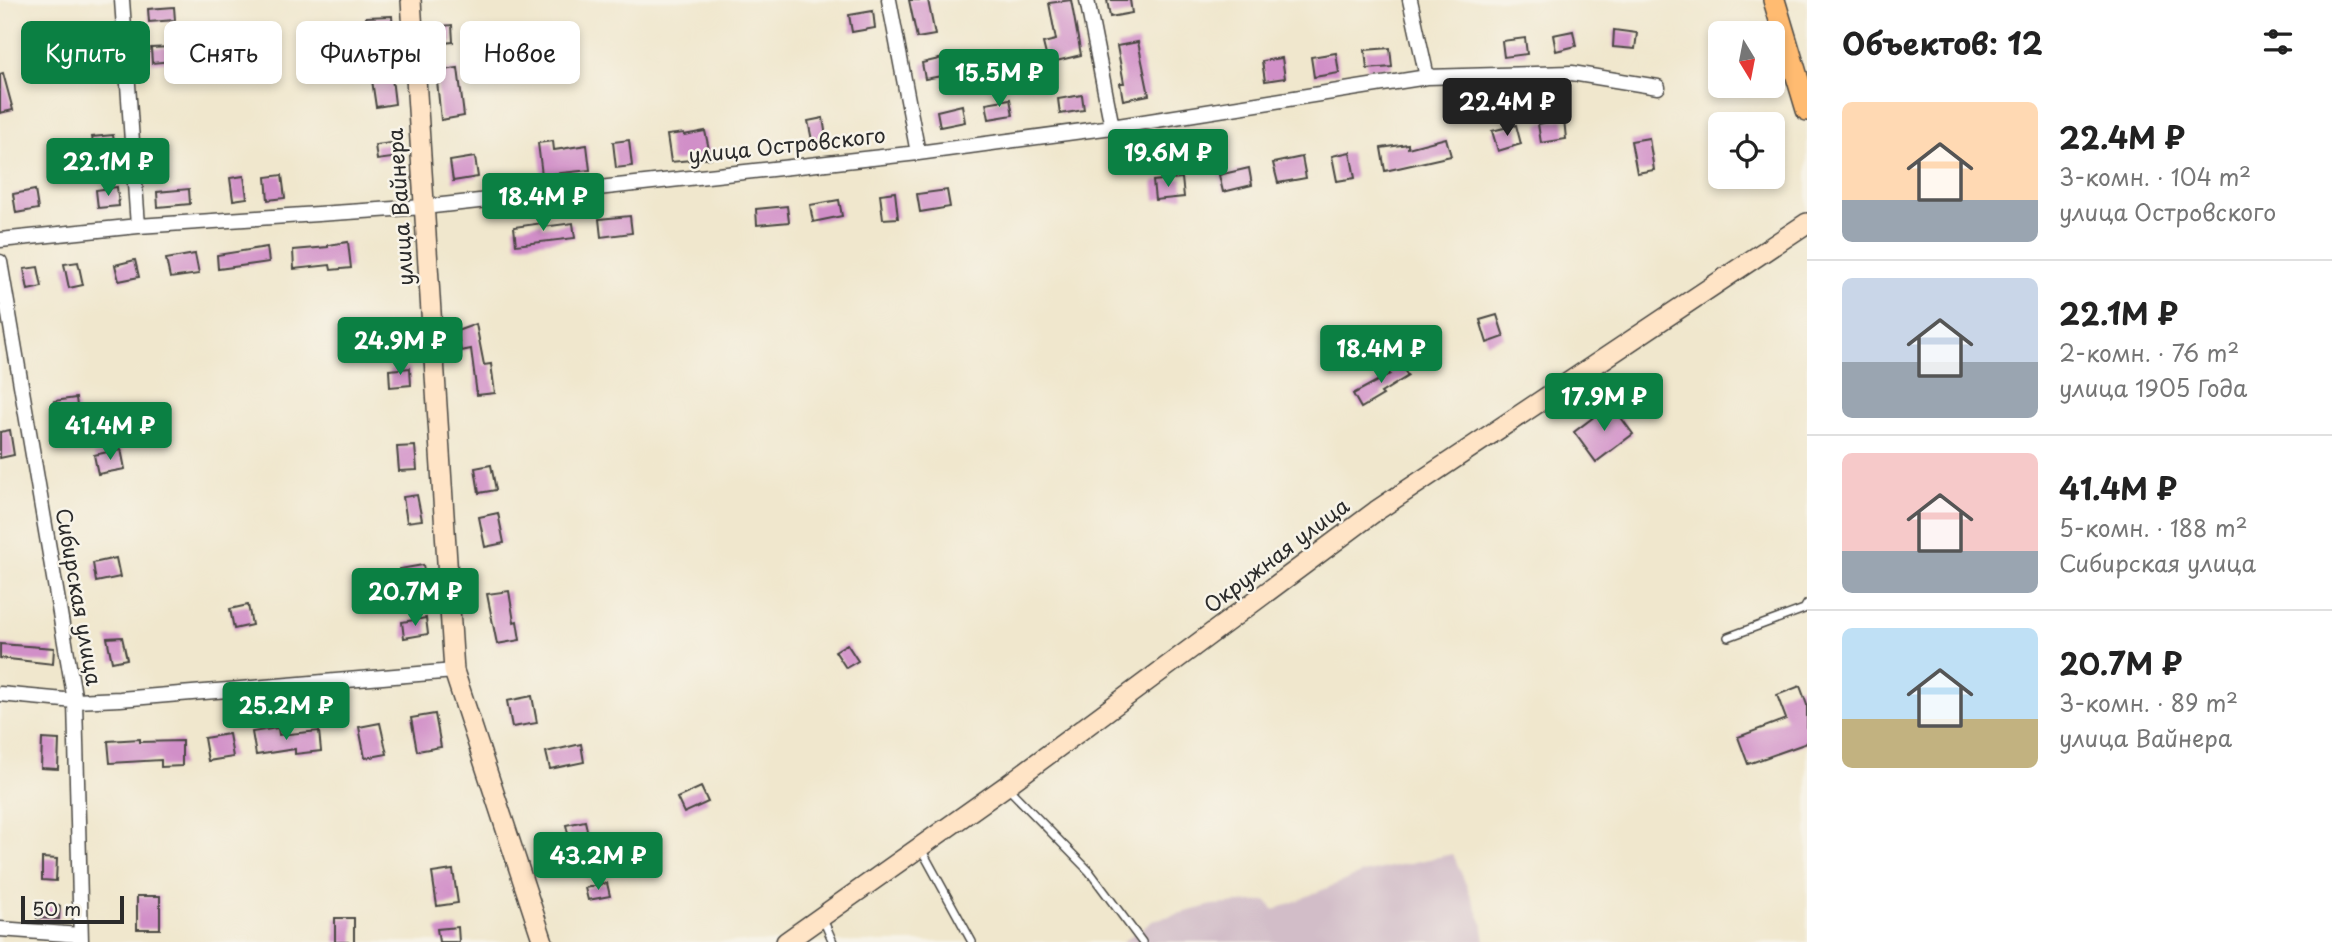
<!DOCTYPE html>
<html lang="ru">
<head>
<meta charset="utf-8">
<style>
  :root { --surface:#fff; --page:#f6f6f6; --text:#222; --muted:#767676; --line:#e0e0e0; --accent:#0b8043 }
  body { margin:0; font-family:"Playpen Sans",sans-serif; background:var(--page); color:var(--text); height:100vh; display:flex; flex-direction:column; font-size:26px; white-space:nowrap }
  * { box-sizing:border-box; margin:0 }
  p { font-size:23px; color:var(--muted) }
  .icon { flex:none; width:38px; height:38px; fill:none; stroke:currentColor; stroke-width:2; stroke-linecap:round; stroke-linejoin:round }
  .map { position:relative; flex:1; overflow:hidden }
  .drawer { display:flex; flex-direction:column; background:var(--surface); width:525px }
  .drawer>* { flex:none }
  .top-card { position:absolute; left:21px; top:21px; width:665px; height:63px; display:flex; gap:14px }
  .needle { width:46px; rotate:170deg }
  .controls { position:absolute; left:1708px; top:21px; display:grid; gap:14px }
  .controls a { display:grid; place-items:center; width:77px; height:77px; border-radius:10px; background:var(--surface); box-shadow:0 4px 10px #0003; font-size:35px }
  .scale { position:absolute; left:21px; bottom:18px; width:103px; box-sizing:border-box; padding-left:7px; border:4px solid #2b2b2b; border-top:0; font-size:19px; line-height:24px; white-space:nowrap; color:#2b2b2b; -webkit-text-stroke:5px #f7f3e8; paint-order:stroke }
  .price { position:absolute; translate:-50% -60px; padding:0 16px; border-radius:7px; background:var(--accent); color:#fff; font-size:23px; line-height:46px; filter:drop-shadow(0 2px 4px #0008) }
  .price::after { content:''; position:absolute; left:50%; top:42px; width:21px; height:16px; margin-left:-10px; background:inherit; clip-path:polygon(0 0,100% 0,50% 100%) }
  .price.active { background:#222; color:#fff }
  ul { padding:0; list-style:none }
  li { display:flex; align-items:center; gap:21px; height:175px; padding:0 35px }
  li+li { border-top:2px solid var(--line) }
  li span { display:grid; place-items:center; flex:none; width:196px; height:140px; border-radius:10px; color:#555 }
  li>.icon { margin-inline-start:auto }
  span .icon { width:84px; height:84px; fill:#fffc; stroke-width:1 }
  li b { font-size:30px }
  h2 { display:flex; justify-content:space-between; align-items:center; height:84px; padding:0 35px; font-size:30px }
  .pill { padding:0 24px; border-radius:10px; background:var(--surface); box-shadow:0 4px 10px #0003; font-size:24px; line-height:63px }
  .pill.active { background:var(--accent); color:#fff }
  main { display:flex; flex:1; min-height:0 }
  .map>svg:first-child { display:block }
  .industrial { fill:#d2bdc8 }
  .building { fill:#d18fc8 }
  .lines { fill:none; stroke-linecap:round; stroke-linejoin:round }
  .lane-casing { stroke:#494743; stroke-width:10 }
  .street-casing { stroke:#494743; stroke-width:17 }
  .secondary-casing { stroke:#494743; stroke-width:22 }
  .primary-casing { stroke:#494743; stroke-width:24 }
  .lane { stroke:#fff; stroke-width:7 }
  .street { stroke:#fff; stroke-width:14 }
  .secondary { stroke:#ffe4c6; stroke-width:19 }
  .primary { stroke:#ffbb71; stroke-width:21 }
  .labels { text-anchor:middle; stroke-width:5; stroke-linejoin:round; paint-order:stroke }
  .street-label { font-size:21px; fill:#2b2b2b; stroke:#f7f3e8 }
</style>
</head>
<body>
<main>
<div class="map">
<svg width="1807" height="942" viewBox="0 0 1807 942">
  <rect width="100%" height="100%" fill="#f7f3e8"/>
  <filter id="ink" filterUnits="userSpaceOnUse"><feTurbulence type="fractalNoise" baseFrequency=".0143" numOctaves="2"/><feDisplacementMap in="SourceGraphic" scale="14" xChannelSelector="R" yChannelSelector="G"/><feConvolveMatrix kernelMatrix="1 2 1 2 8 2 1 2 1" color-interpolation-filters="sRGB"/></filter>
  <filter id="wash" filterUnits="userSpaceOnUse"><feTurbulence type="fractalNoise" baseFrequency=".00686" numOctaves="4" result="noise"/><feDisplacementMap in="SourceGraphic" scale="28" xChannelSelector="R" yChannelSelector="G"/><feGaussianBlur stdDeviation="1.57" result="paint"/><feColorMatrix in="noise" values="0 0 0 0 0 0 0 0 0 0 0 0 0 0 0 0 0 1.4 0 .05"/><feComposite in="paint" operator="in"/></filter>
  <g filter="url(#wash)">
    <rect width="100%" height="100%" fill="#f0e7cd"/>
    <path class="industrial" d="M1453 854 1482 922 1485 942H1122L1154 920 1213 905 1267 901 1274 910 1363 873Z"/>
    <g id="blocks">
      <path class="building" d="M909 0H928L935 35 917 38Z
        M1071 0 1081 55 1048 63 1043 43 1056 40 1049 3Z
        M1107 0H1130L1132 13 1110 17Z
        M174 7 175 20 149 22 148 9Z
        M873 11 875 28 852 32 849 15Z
        M392 16 393 33 368 35 366 17Z
        M452 25 453 42 433 44 431 27Z
        M88 27 92 59 69 62 65 30Z
        M1614 30 1637 33 1635 49 1613 47Z
        M1573 31 1576 46 1556 51 1553 35Z
        M1525 38 1527 54 1504 57 1502 41Z
        M1138 42 1149 95 1123 100 1120 83H1124L1117 46Z
        M171 47 172 61 152 63 151 48Z
        M1390 48 1392 67 1367 69 1365 50Z
        M1336 53 1339 73 1314 77 1311 57Z
        M943 58 947 75 925 79 922 63Z
        M1282 58 1285 78 1265 81 1262 61Z
        M394 64 395 77 392 78 395 104 376 107 372 80 362 81 360 68Z
        M458 68 464 116 441 120 436 71Z
        M3 73 13 110 0 113V74Z
        M1082 95 1084 110 1060 114 1058 99Z
        M1010 99 1013 115 989 119 986 103Z
        M962 105 965 122 940 127 937 111Z
        M823 118 827 143 813 145 808 121Z
        M1564 119 1566 139 1541 143 1538 124Z
        M1516 125 1521 144 1498 151 1492 131Z
        M705 131 711 158 671 162 667 135 684 133V135Z
        M113 135 116 154 95 156 92 137Z
        M1446 138 1451 156 1385 171 1381 148 1408 144V148Z
        M1649 138 1654 170 1637 173 1631 141Z
        M629 140 632 166 616 168 613 142Z
        M553 141 554 150 587 145 590 170 542 175 538 143Z
        M398 142 400 157 377 160 375 145Z
        M1350 152 1355 178 1337 181 1332 156Z
        M475 157 478 177 453 181 450 161Z
        M1302 157 1306 178 1278 183 1273 163Z
        M1249 168 1252 185 1223 192 1219 175Z
        M282 175 285 198 268 200 266 177Z
        M244 176 247 198 233 200 230 178Z
        M1182 178 1184 197 1155 200 1153 181Z
        M117 187 119 206 98 208 96 190Z
        M189 189 190 204 158 207 157 192Z
        M35 190 38 209 16 213 13 194Z
        M947 190 950 207 920 212 917 194Z
        M895 192 898 218 883 219 880 194Z
        M839 200 842 216 813 222 810 205Z
        M787 206 789 222 757 225 756 209Z
        M630 216 632 233 601 237 599 219Z
        M542 223 543 227 573 223 575 238 516 245 514 227Z
        M348 242 351 268 331 270 330 265 294 269 293 250 328 247V245Z
        M267 247 269 262 218 269 217 255Z
        M195 254 199 274 170 278 166 259Z
        M135 260 139 277 119 281 115 265Z
        M78 262 83 285 69 288 64 264Z
        M38 267 42 287 28 290 24 269Z
        M1497 315 1504 337 1487 343 1480 320Z
        M476 324 484 365 491 364 495 393 477 395 471 349 461 351 457 331Z
        M1398 361 1408 376 1381 393 1383 395 1361 408 1353 394 1390 374 1387 368Z
        M410 368 411 385 390 387 389 370Z
        M76 398 78 414 57 417 54 401Z
        M1611 404 1633 434 1596 462 1574 432Z
        M10 430 14 455 0 458V432Z
        M415 446 417 470 399 471 397 447Z
        M121 449 125 469 98 474 94 455Z
        M491 465 496 490 479 493 475 468Z
        M417 495 422 520 407 522 403 497Z
        M498 513 504 543 485 547 479 517Z
        M116 558 120 577 96 582 93 563Z
        M423 565 426 582 403 586 400 569Z
        M509 591 514 622 517 621 520 640 497 644 487 594Z
        M248 605 252 625 234 629 230 609Z
        M426 618 428 634 404 638 402 622Z
        M122 637 127 659 112 662 107 638Z
        M0 644 54 648 53 664 0 658Z
        M847 644 858 661 846 668 835 651Z
        M1800 686 1807 705V743L1748 764 1738 737 1786 719 1777 695Z
        M532 696 537 723 512 727 507 701Z
        M435 714 441 747 417 751 411 718Z
        M380 723 387 754 365 758 359 727Z
        M278 728 279 735 319 731 321 751 295 754V749L256 755 252 732Z
        M229 734 233 757 208 761 204 738Z
        M42 739 59 740 58 769 41 768Z
        M140 739V742L182 741V766L161 767V760L110 763 108 741Z
        M581 744 584 762 550 769 546 752Z
        M701 787 708 802 684 813 677 798Z
        M585 821 588 834 569 838 566 825Z
        M42 858 57 859 56 881 42 880Z
        M453 870 458 903 437 906 432 873Z
        M607 883 610 896 588 900 585 888Z
        M137 896H160V929H137Z
        M38 905 60 906 59 919 37 918Z
        M335 918H354V942H335Z
        M458 927 459 942H439L437 929Z"/>
    </g>
  </g>
  <g filter="url(#ink)">
    <use href="#blocks" fill-opacity="0" stroke="#494743" stroke-width="2"/>
    <g class="lines">
      <g class="lane-casing">
        <path id="lane" d="M1728 637 1804 609 1807 604
          M1007 787 1089 871 1142 942
          M920 847 972 942
          M822 917 833 942"/>
      </g>
      <g class="street-casing">
        <path id="street" d="M122 0 138 226
          M889 0 918 153
          M1087 0 1112 127
          M1410 0 1427 77
          M0 240 138 226 424 207 918 153 1112 127 1427 77 1572 73 1658 87
          M0 262 75 701 81 942
          M0 694 75 701 120 699 454 671
          M0 929 80 935"/>
      </g>
      <g class="secondary-casing">
        <path id="secondary" d="M411 0 454 671 543 942
          M786 942 1006 786 1376 511 1807 223"/>
      </g>
      <g class="primary-casing">
        <path id="primary" d="M1774 0 1807 110"/>
      </g>
      <use href="#lane" class="lane"/>
      <use href="#street" class="street"/>
      <use href="#secondary" class="secondary"/>
      <use href="#primary" class="primary"/>
    </g>
  </g>
  <g class="labels">
    <g class="street-label">
      <text transform="translate(787 146) rotate(-6)" y="7">улица Островского</text>
      <text transform="translate(401 207) rotate(-94)" y="7">улица Вайнера</text>
      <text transform="translate(1277 556) rotate(-37)" y="7">Окружная улица</text>
      <text transform="translate(78 597) rotate(80)" y="7">Сибирская улица</text>
    </g>
  </g>
</svg>
<div class="controls">
<a><svg class="needle" viewBox="-14 -14 28 28"><path d="M0-13l5 13h-10z" fill="#e53935"/><path d="M0 13l5-13h-10z" fill="#767676"/></svg></a>
<a><svg class="icon" aria-label="locate" viewBox="0 0 24 24"><circle cx="12" cy="12" r="6"/><path d="M12 2v4M12 18v4M2 12h4M18 12h4"/></svg></a>
</div>
<div class="scale">50 m</div>
<b class="price" style="left:999px;top:109px">15.5M ₽</b>
<b class="price active" style="left:1507px;top:138px">22.4M ₽</b>
<b class="price" style="left:1168px;top:189px">19.6M ₽</b>
<b class="price" style="left:108px;top:198px">22.1M ₽</b>
<b class="price" style="left:543px;top:233px">18.4M ₽</b>
<b class="price" style="left:400px;top:377px">24.9M ₽</b>
<b class="price" style="left:1381px;top:385px">18.4M ₽</b>
<b class="price" style="left:1604px;top:433px">17.9M ₽</b>
<b class="price" style="left:110px;top:462px">41.4M ₽</b>
<b class="price" style="left:415px;top:628px">20.7M ₽</b>
<b class="price" style="left:286px;top:742px">25.2M ₽</b>
<b class="price" style="left:598px;top:892px">43.2M ₽</b>
<div class="top-card">
<a class="pill active">Купить</a>
<a class="pill">Снять</a>
<a class="pill">Фильтры</a>
<a class="pill">Новое</a>
</div>
</div>
<section class="drawer">
<h2>Объектов: 12<svg class="icon" aria-label="filters" viewBox="0 0 24 24"><path d="M4 7h16M4 17h16"/><circle cx="9" cy="7" r="2"/><circle cx="15" cy="17" r="2"/></svg></h2>
<ul>
<li><span style="background:linear-gradient(#ffd9b3 70%,#9aa5b1 0)"><svg class="icon" aria-label="home" viewBox="0 0 24 24"><path d="M3 11l9-7 9 7M6 9v11h12V9"/></svg></span><div><b>22.4M ₽</b><p>3-комн. · 104 m²</p><p>улица Островского</p></div></li>
<li><span style="background:linear-gradient(#c9d6e8 60%,#9aa5b1 0)"><svg class="icon" aria-label="home" viewBox="0 0 24 24"><path d="M3 11l9-7 9 7M6 9v11h12V9"/></svg></span><div><b>22.1M ₽</b><p>2-комн. · 76 m²</p><p>улица 1905 Года</p></div></li>
<li><span style="background:linear-gradient(#f6c9c9 70%,#9aa5b1 0)"><svg class="icon" aria-label="home" viewBox="0 0 24 24"><path d="M3 11l9-7 9 7M6 9v11h12V9"/></svg></span><div><b>41.4M ₽</b><p>5-комн. · 188 m²</p><p>Сибирская улица</p></div></li>
<li><span style="background:linear-gradient(#bfe0f5 65%,#c2b280 0)"><svg class="icon" aria-label="home" viewBox="0 0 24 24"><path d="M3 11l9-7 9 7M6 9v11h12V9"/></svg></span><div><b>20.7M ₽</b><p>3-комн. · 89 m²</p><p>улица Вайнера</p></div></li>
</ul>
</section>
</main>
</body>
</html>
